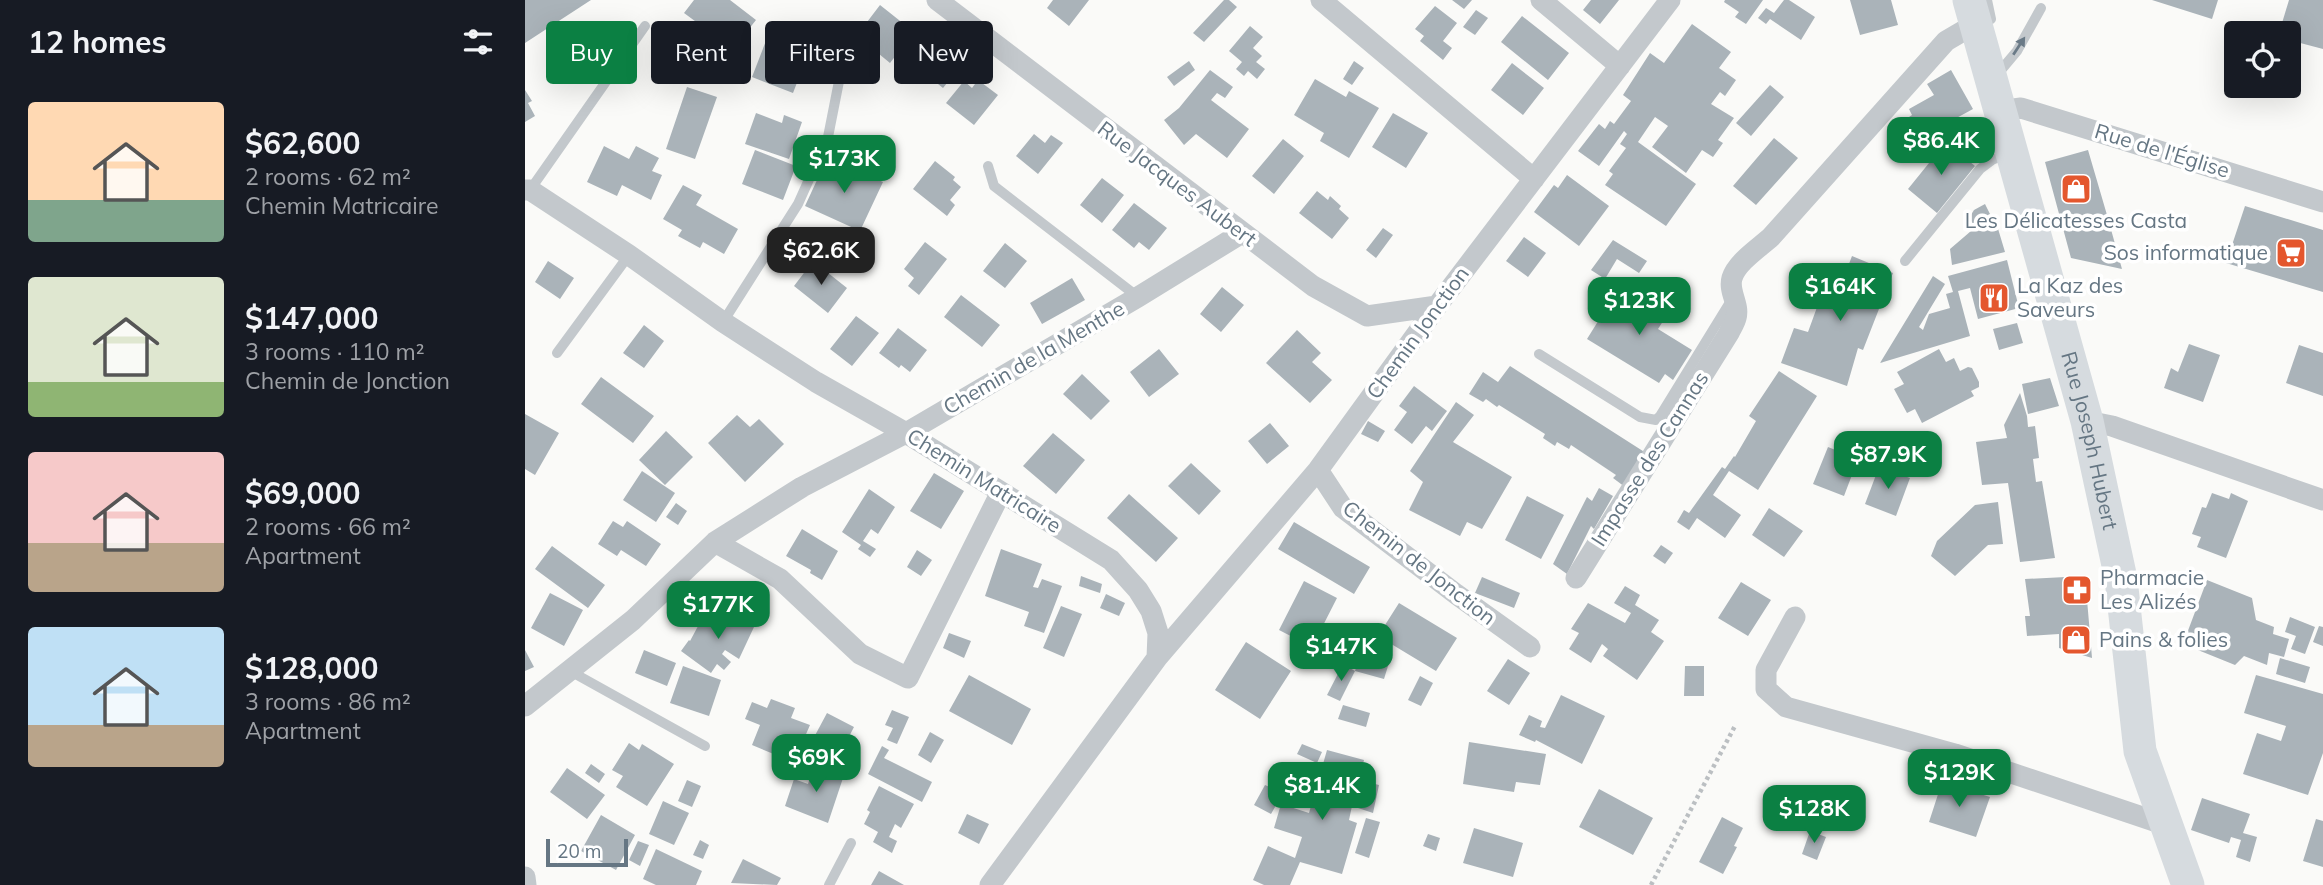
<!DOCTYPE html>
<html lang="en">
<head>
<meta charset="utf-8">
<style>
  :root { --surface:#171b24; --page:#242831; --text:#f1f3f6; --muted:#9ea1a6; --accent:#0b8043 }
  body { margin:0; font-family:Mulish,sans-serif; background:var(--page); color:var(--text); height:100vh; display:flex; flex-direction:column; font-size:26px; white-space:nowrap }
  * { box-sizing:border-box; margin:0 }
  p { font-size:23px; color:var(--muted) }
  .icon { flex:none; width:38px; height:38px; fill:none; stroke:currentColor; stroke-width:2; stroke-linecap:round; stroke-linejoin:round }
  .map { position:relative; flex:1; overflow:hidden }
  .side { display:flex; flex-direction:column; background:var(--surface); width:525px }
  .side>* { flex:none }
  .hud { position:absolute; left:21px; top:21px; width:665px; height:63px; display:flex; gap:14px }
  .fabs { position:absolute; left:1699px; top:21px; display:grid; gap:14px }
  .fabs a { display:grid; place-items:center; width:77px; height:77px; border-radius:7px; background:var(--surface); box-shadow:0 7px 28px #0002; font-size:35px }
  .scale { position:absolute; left:21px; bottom:18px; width:82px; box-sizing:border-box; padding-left:7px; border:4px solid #657683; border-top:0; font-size:19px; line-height:24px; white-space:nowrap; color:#657683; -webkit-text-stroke:5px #fff; paint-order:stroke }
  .price { position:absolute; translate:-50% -60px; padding:0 16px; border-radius:14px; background:var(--accent); color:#fff; font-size:23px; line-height:46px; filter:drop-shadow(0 2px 4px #0008) }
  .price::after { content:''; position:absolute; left:50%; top:42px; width:21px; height:16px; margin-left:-10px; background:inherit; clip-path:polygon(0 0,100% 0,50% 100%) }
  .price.on { background:#222; color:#fff }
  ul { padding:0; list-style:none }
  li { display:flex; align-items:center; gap:21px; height:175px; padding:0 28px }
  li span { display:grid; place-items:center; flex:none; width:196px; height:140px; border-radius:7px; color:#555 }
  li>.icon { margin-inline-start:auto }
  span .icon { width:84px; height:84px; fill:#fffc; stroke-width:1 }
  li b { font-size:30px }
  h2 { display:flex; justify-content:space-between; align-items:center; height:84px; padding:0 28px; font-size:30px }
  .pill { padding:0 24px; border-radius:7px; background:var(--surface); box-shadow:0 7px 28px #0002; font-size:24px; line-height:63px }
  .pill.on { background:var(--accent); color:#fff }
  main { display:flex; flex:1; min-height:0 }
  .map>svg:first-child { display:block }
  .building { fill:#aab3b9 }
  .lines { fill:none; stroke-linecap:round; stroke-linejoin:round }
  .path { stroke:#bbbfc2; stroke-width:4.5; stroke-dasharray:3.5 3.5; stroke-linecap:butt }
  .lane { stroke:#c3c8cc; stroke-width:10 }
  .street { stroke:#c3c8cc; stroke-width:21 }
  .primary { stroke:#d6dbdf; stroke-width:33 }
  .oneway { fill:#6a7a87 }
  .labels { text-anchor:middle; stroke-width:7; stroke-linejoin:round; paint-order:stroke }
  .street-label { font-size:21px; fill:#657683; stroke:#fff }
  .poi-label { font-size:21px; fill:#657683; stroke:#fff; text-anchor:start }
</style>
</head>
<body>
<main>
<section class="side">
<h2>12 homes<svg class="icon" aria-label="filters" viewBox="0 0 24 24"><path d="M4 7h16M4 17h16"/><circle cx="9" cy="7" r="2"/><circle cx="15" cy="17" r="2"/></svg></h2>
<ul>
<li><span style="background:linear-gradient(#ffd9b3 70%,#7fa58c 0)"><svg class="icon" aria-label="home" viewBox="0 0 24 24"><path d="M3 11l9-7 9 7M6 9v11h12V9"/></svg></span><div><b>$62,600</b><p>2 rooms · 62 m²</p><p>Chemin Matricaire</p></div></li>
<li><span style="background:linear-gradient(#dfe7d0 75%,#8fb573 0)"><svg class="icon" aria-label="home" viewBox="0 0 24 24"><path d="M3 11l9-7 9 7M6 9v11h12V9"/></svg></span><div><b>$147,000</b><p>3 rooms · 110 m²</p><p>Chemin de Jonction</p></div></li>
<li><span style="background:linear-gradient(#f6c9c9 65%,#b9a48a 0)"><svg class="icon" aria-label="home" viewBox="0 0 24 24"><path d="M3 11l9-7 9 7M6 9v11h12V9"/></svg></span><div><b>$69,000</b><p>2 rooms · 66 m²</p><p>Apartment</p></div></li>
<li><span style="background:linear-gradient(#bfe0f5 70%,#b9a48a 0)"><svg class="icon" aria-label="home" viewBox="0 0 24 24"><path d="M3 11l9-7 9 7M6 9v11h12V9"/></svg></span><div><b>$128,000</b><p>3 rooms · 86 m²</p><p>Apartment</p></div></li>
</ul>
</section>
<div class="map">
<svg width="1798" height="885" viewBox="0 0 1798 885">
  <rect width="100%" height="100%" fill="#fafaf8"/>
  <path class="building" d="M0 0H66L0 43Z
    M169 0H205L231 20 208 49 159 13Z
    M528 0H564L544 26 522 8Z
    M699 0H704L712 7 679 42 668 33Z
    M927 0H947L939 9Z
    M1066 0H1094L1075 24 1058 10Z
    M1200 0H1238L1221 24 1210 17 1214 12 1199 2Z
    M1259 0H1264L1290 17 1276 40 1245 19 1241 24 1233 18 1241 8 1249 13Z
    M1325 0H1366L1373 25 1335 35Z
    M1627 0H1693L1687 19Z
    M1764 0H1798V49L1764 40V33H1754Z
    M355 5 389 32 365 63 348 49 353 43 336 30Z
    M910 6 932 23 918 41 927 48 918 60 895 41 899 36 890 29Z
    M951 10 963 18 950 35 938 27Z
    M997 16 1044 53 1023 80 976 42Z
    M1167 24 1206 52 1194 68 1211 80 1200 96 1195 92 1186 104 1209 118 1193 140 1198 143 1188 157 1177 150 1161 173 1127 147 1143 126 1130 117 1113 142 1171 184 1141 226 1080 185 1088 174 1084 171 1101 148 1095 144 1102 134 1099 131 1074 166 1053 151 1074 124 1080 129 1085 121 1089 124 1106 101 1098 95 1125 53 1139 63Z
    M725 26 738 37 728 48 737 56 731 62 740 69 732 79 723 71 719 76 711 69 717 62 704 51Z
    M244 33 285 49 268 93 227 77Z
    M405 42 427 60 419 70 427 77 418 88 388 64Z
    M664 61 670 70 649 86 642 77Z
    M829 61 839 68 827 85 818 79Z
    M987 63 1019 88 998 115 966 90Z
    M685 70 708 87 700 98 692 93 686 100 724 129 702 158 671 134 659 145 639 120 654 108Z
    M1426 70 1448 109 1426 121 1430 128 1398 147 1400 151 1382 161 1366 133 1378 127 1375 123 1387 115 1384 109 1409 95 1402 84Z
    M790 79 821 97 824 91 854 108 824 158 795 141 799 133 769 115Z
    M453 80 473 95 449 125 421 103 439 81 447 88Z
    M1245 85 1259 97 1226 136 1211 123Z
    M162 87 192 97 170 159 141 149Z
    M0 90 7 101 3 103 10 116 0 122Z
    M231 113 257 123 259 115 277 122 264 159 220 144Z
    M868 113 903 133 881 168 847 147Z
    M509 134 520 143 526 135 538 143 513 174 491 156Z
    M1249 138 1273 158 1231 205 1208 186Z
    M758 139 779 156 749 194 727 176Z
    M1421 142 1450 166 1412 213 1383 189Z
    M79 146 104 159 111 146 134 158 127 171 137 175 126 200 97 185 92 196 62 182Z
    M230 150 271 166 258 200 217 184Z
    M1563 150 1582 215 1597 269 1546 258 1520 162Z
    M308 160 358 182 335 231 280 206 298 167 303 170Z
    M410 161 430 177 428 180 436 187 425 200 430 205 422 216 388 189Z
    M1042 175 1084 206 1054 246 1009 212 1029 185 1033 188Z
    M577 178 599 195 577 223 555 205Z
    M158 185 177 195 171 205 213 229 199 254 178 242 175 248 153 236 157 230 138 219Z
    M792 191 803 200 805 196 816 206 814 209 824 218 807 239 774 213Z
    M609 203 642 228 624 250 614 242 609 248 587 230Z
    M1460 204 1466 216 1449 225 1444 218 1449 210Z
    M1720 206 1798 230V292L1701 263Z
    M1471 222 1480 252 1427 265 1425 249 1446 231Z
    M858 228 868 235 851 258 841 250Z
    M999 237 1021 253 1003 277 981 261Z
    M1088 240 1122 261 1114 273 1092 259 1080 279 1066 270Z
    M400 242 422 259 394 295 383 286 389 278 379 269Z
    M480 243 502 261 480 288 458 271Z
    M1327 256 1368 273 1338 350 1333 348 1322 386 1256 363 1269 328 1283 332 1303 277 1317 282Z
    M1482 260 1494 308 1453 319 1445 288 1433 291 1445 336 1355 363 1408 276 1420 284 1394 327 1398 330 1404 314 1425 308 1421 294 1428 292 1423 276Z
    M23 261 49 278 35 299 10 282Z
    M288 261 322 288 303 313 269 286Z
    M547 278 560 300 517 324 505 303Z
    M1095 286 1142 315 1133 329 1167 350 1148 380 1140 374 1134 383 1062 339Z
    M697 287 719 305 696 332 675 314Z
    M436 295 475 325 457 347 419 317Z
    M331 316 354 333 327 366 305 349Z
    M1492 323 1498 343 1474 350 1468 329Z
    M119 325 139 341 119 368 98 353Z
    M373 328 402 350 385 372 376 365 374 368 354 353Z
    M772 330 796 353 787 362 807 380 785 403 741 363Z
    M1664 344 1695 355 1678 402 1639 388 1646 368 1653 372Z
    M1774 345 1798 353V396L1761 383Z
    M634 349 654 374 624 397 605 372Z
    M1414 349 1421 362 1429 358 1435 371 1443 367 1447 368 1454 382V387L1446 391 1449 396 1397 423 1390 409 1382 413 1369 389 1379 384 1372 372Z
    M985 366 1121 453 1100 487 1088 478 1091 475 1046 445 1044 449 1032 442 1030 446 1018 438 1020 434 974 405 972 407 961 399 958 402 944 394 958 372 973 382Z
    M1254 371 1292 396 1233 490 1204 471 1188 495 1216 515 1200 538 1172 518 1164 530 1152 522 1159 510 1164 513 1197 467 1200 469 1209 456 1210 457 1231 421 1224 416Z
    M557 374 585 401 566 420 538 394Z
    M76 377 129 416 108 443 56 404Z
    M1525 378 1534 406 1503 414 1497 384Z
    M889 386 922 411 907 431 901 426 887 444 869 430 882 412 874 406Z
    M1495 393 1502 416 1503 427 1510 426 1514 458 1508 459 1511 482 1517 481 1530 558 1495 562 1483 483 1457 485 1451 442 1482 438 1479 425Z
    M931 402 949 415 928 442 987 477 957 529 942 522 935 536 884 510 898 482 885 471Z
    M0 414 34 433 10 475 0 469Z
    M212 415 225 427 234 419 259 444 220 482 183 443Z
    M843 421 860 431 853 442 836 434Z
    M745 423 764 446 742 464 723 441Z
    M141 431 168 457 140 485 114 460Z
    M528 433 560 460 531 494 498 466Z
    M1303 447 1333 459 1319 496 1288 484Z
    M666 463 696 491 674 515 643 486Z
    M1354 467 1385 478 1371 516 1340 504Z
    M117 471 150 493 131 522 98 500Z
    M409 473 439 491 416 529 385 511Z
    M1074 488 1088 496 1069 529 1066 526 1042 574 1028 564 1062 497 1067 501Z
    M344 489 370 507 353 534 346 529 338 541 351 549 345 557 333 549 336 545 317 532Z
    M1687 493 1704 499 1706 493 1723 501 1701 558 1672 547 1676 537 1667 534 1677 507 1681 508Z
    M604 494 653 538 631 562 582 518Z
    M1002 496 1039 515 1016 559 980 540Z
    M1473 502 1478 544 1463 545 1430 576 1406 556 1412 541 1450 505Z
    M151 503 162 511 153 525 141 517Z
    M1244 508 1278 531 1259 557 1227 535Z
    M88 521 98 527 102 521 136 544 121 566 96 550 92 556 73 544Z
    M769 522 845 567 829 594 753 549Z
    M277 529 313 551 297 580 285 573 286 570 261 556Z
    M1136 545 1148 553 1140 564 1128 556Z
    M27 546 80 585 63 608 10 569Z
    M476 549 517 564 508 587 513 588 517 579 537 586 519 633 499 626 504 612 460 596Z
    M392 550 407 560 396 576 382 567Z
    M556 576 577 584 575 593 554 586Z
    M1560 576 1567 658 1534 648V634L1502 636 1500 616H1505L1500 579Z
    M957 577 995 593 989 608 950 593Z
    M1682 580 1727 598 1731 620 1749 627 1748 634 1764 639 1759 657 1744 653 1742 665 1719 656 1710 665 1658 644Z
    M779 581 812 598 787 647 754 630Z
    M1216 582 1246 600 1223 636 1193 618Z
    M1100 586 1115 595 1110 605 1134 620 1126 632 1139 641 1112 680 1078 656 1083 649 1077 644 1066 663 1044 649 1054 633 1046 629 1063 603 1100 623 1106 613 1089 603Z
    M25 593 58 610 39 646 6 628Z
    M581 594 600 603 594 616 575 608Z
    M874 603 932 638 911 671 853 636Z
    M536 606 557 614 539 657 518 648Z
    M198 612 229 627 214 659 200 650 197 654 206 662 199 670 192 664 186 673 156 651 164 640 165 641 179 615 193 622Z
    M1765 617 1790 627 1780 654 1766 649 1771 636 1760 632Z
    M1794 626 1798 627V646L1788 642Z
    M424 633 446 641 439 658 418 648Z
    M721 642 766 671 735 719 690 690Z
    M839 642 867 653 859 679 830 671Z
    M0 650 9 667 0 671Z
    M119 650 151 663 142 686 110 673Z
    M1755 658 1785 667 1780 683 1751 674Z
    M983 659 1005 673 984 705 962 691Z
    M818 664 830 671 815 701 802 695Z
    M158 666 196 680 184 716 145 703Z
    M1160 666H1179V696H1159Z
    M444 675 506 709 487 745 424 711Z
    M1731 675 1798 694V753L1783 795 1718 774 1732 733 1756 741 1761 726 1719 713Z
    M895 676 908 683 896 706 883 700Z
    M1036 695 1080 716 1057 764 1011 740 1010 742 994 735 1004 715 1017 721 1015 727 1020 728Z
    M246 699 270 708 266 718 285 725 272 755 254 748 251 755 227 745 235 725 220 719 227 702 242 708Z
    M818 705 845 713 841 727 813 719Z
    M367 710 384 717 372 744 362 740 368 728 360 725Z
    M302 713 329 727 314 756 287 741Z
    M405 732 419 740 406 763 393 755Z
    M944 742 1021 754 1015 785 991 782 989 792 938 784Z
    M104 743 114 750 117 744 149 764 122 806 91 787 98 776 87 770Z
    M777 744 797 752 792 763 772 754Z
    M357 746 364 750 359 758 407 782 397 802 343 774Z
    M802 750 839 760 834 780 854 785 848 813 827 806 824 820 832 823 817 874 775 862 765 885H739L728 880 743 846 770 858 777 837 749 828 756 804 784 813Z
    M290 763 319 775 303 823 260 806 269 779 283 784Z
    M66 764 80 774 74 783 60 773Z
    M770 764 792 771 788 782 766 775Z
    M42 768 80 795 62 819 25 792Z
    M162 780 176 786 167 807 153 801Z
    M751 780 762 786 746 814 729 805 740 785 747 788Z
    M1417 782 1465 797 1451 837 1404 822Z
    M354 786 389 804 376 828 370 824 364 837 372 841 367 853 348 842 353 832 339 824 345 812 342 810Z
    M1074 789 1128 818 1108 855 1054 827Z
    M1677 798 1725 814 1718 833 1732 837 1725 862 1711 857 1716 840 1706 837 1704 843 1666 830Z
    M138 801 164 813 149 845 124 834Z
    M442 814 464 824 454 844 433 833Z
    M76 815 110 835 91 870 56 851Z
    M1197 817 1218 828 1209 846 1212 847 1198 874 1174 862Z
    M841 818 855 822 844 858 830 853Z
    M1791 819 1798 821V867L1778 861Z
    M949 828 998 843 988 877 938 863Z
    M1285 831 1301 837 1292 860 1277 854Z
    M903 834 915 838 911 851 898 846Z
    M175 840 184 845 178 859 168 855Z
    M113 841 124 845 115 866 104 860Z
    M131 849 177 871 171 885H131L118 879Z
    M218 859 256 878 252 885 206 883Z
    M354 871 379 885H346Z"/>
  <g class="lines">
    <path class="path" d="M1126 885 1211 724"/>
    <path class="lane" d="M1462 0 1466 19
      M1471 76 1492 51 1516 8
      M463 166 469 186 613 297
      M5 190 120 26
      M1380 261 1455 169 1467 160 1483 153
      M198 322 273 204 303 137 318 61
      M32 353 104 255
      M1014 354 1115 417 1131 420 1135 416 1207 299
      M45 671 180 746
      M304 885 326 843"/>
    <path class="street" d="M412 0 788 286 842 316 912 306
      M796 0 1009 179
      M1016 0 1095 66
      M1474 111 1496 108 1798 202
      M0 190H5L104 255 198 322 291 382 381 433 586 560 613 590 626 611 633 633 632 658
      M1562 421 1587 426 1798 500
      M793 470 818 508 931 594 1005 647
      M190 542 255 579 335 654 383 678 476 492
      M1051 578 1204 333C1206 328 1210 323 1211 318 1215 304 1203 292 1207 278 1212 262 1234 248 1246 237L1421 41 1450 24
      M1270 617 1241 670V689L1261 707 1430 754 1641 825
      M0 706 108 620 190 542 277 487 381 433 613 297 717 233
      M0 877 1 885
      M465 885 632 658 793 470 912 306 1145 0"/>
    <path class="primary" id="s1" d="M1444 0 1562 421 1596 579 1615 751 1663 885"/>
  </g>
  <defs><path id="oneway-solid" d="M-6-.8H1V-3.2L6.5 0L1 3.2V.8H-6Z" transform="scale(1.75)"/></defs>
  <use class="oneway" href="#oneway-solid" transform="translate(1494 46) rotate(-57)"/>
  <defs>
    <g id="shop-square" transform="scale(1.575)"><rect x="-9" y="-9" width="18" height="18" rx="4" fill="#e4572e" stroke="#fff"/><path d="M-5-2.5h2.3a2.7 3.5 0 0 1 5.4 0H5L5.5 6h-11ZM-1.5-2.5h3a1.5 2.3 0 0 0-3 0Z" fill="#fff"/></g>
    <g id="supermarket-square" transform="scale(1.575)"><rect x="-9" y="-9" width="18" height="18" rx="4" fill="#e4572e" stroke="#fff"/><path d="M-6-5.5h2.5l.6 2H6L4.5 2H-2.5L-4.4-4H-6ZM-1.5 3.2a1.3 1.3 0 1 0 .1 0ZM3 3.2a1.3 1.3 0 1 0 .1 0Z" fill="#fff"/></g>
    <g id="restaurant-square" transform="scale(1.575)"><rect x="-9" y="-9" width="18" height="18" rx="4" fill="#e4572e" stroke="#fff"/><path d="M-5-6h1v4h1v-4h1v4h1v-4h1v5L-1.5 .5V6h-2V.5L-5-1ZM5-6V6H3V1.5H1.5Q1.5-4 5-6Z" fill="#fff"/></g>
    <g id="pharmacy-square" transform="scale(1.575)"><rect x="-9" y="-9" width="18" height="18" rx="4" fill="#e4572e" stroke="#fff"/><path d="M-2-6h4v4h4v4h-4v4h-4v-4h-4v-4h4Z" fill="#fff"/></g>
  </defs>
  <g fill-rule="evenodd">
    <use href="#shop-square" x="1551" y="189"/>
    <use href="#supermarket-square" x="1766" y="253"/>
    <use href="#restaurant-square" x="1469" y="298"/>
    <use href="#pharmacy-square" x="1552" y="590"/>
    <use href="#shop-square" x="1551" y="640"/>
  </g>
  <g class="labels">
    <g class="street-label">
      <text transform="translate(1637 151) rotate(17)" y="7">Rue de l'Église</text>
      <text transform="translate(652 184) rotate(37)" y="7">Rue Jacques Aubert</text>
      <text transform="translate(893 333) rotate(-54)" y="7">Chemin Jonction</text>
      <text transform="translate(509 358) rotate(-30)" y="7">Chemin de la Menthe</text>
      <text dy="7" stroke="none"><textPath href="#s1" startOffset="457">Rue Joseph Hubert</textPath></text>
      <text transform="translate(1125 459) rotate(-58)" y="7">Impasse des Cannas</text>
      <text transform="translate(459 481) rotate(32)" y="7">Chemin Matricaire</text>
      <text transform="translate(894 563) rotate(38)" y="7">Chemin de Jonction</text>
    </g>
    <g class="poi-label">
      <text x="1551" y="228" text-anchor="middle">Les Délicatesses Casta</text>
      <text x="1743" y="260" text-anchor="end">Sos informatique</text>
      <text x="1492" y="293">La Kaz des<tspan x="1492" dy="24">Saveurs</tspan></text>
      <text x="1575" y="585">Pharmacie<tspan x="1575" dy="24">Les Alizés</tspan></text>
      <text x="1574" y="647">Pains &amp; folies</text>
    </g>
  </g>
</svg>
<div class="fabs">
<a><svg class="icon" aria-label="locate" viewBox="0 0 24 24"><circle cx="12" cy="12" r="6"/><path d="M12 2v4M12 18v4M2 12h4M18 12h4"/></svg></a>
</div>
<div class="scale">20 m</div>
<b class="price" style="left:1416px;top:177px">$86.4K</b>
<b class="price" style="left:319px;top:195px">$173K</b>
<b class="price on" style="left:296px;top:287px">$62.6K</b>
<b class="price" style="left:1315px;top:323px">$164K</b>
<b class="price" style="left:1114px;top:337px">$123K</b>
<b class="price" style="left:1363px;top:491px">$87.9K</b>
<b class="price" style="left:193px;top:641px">$177K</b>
<b class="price" style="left:816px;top:683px">$147K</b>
<b class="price" style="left:291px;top:794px">$69K</b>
<b class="price" style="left:1434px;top:809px">$129K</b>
<b class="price" style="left:797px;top:822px">$81.4K</b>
<b class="price" style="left:1289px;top:845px">$128K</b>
<div class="hud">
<a class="pill on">Buy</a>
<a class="pill">Rent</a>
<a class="pill">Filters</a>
<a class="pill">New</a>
</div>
</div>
</main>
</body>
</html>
